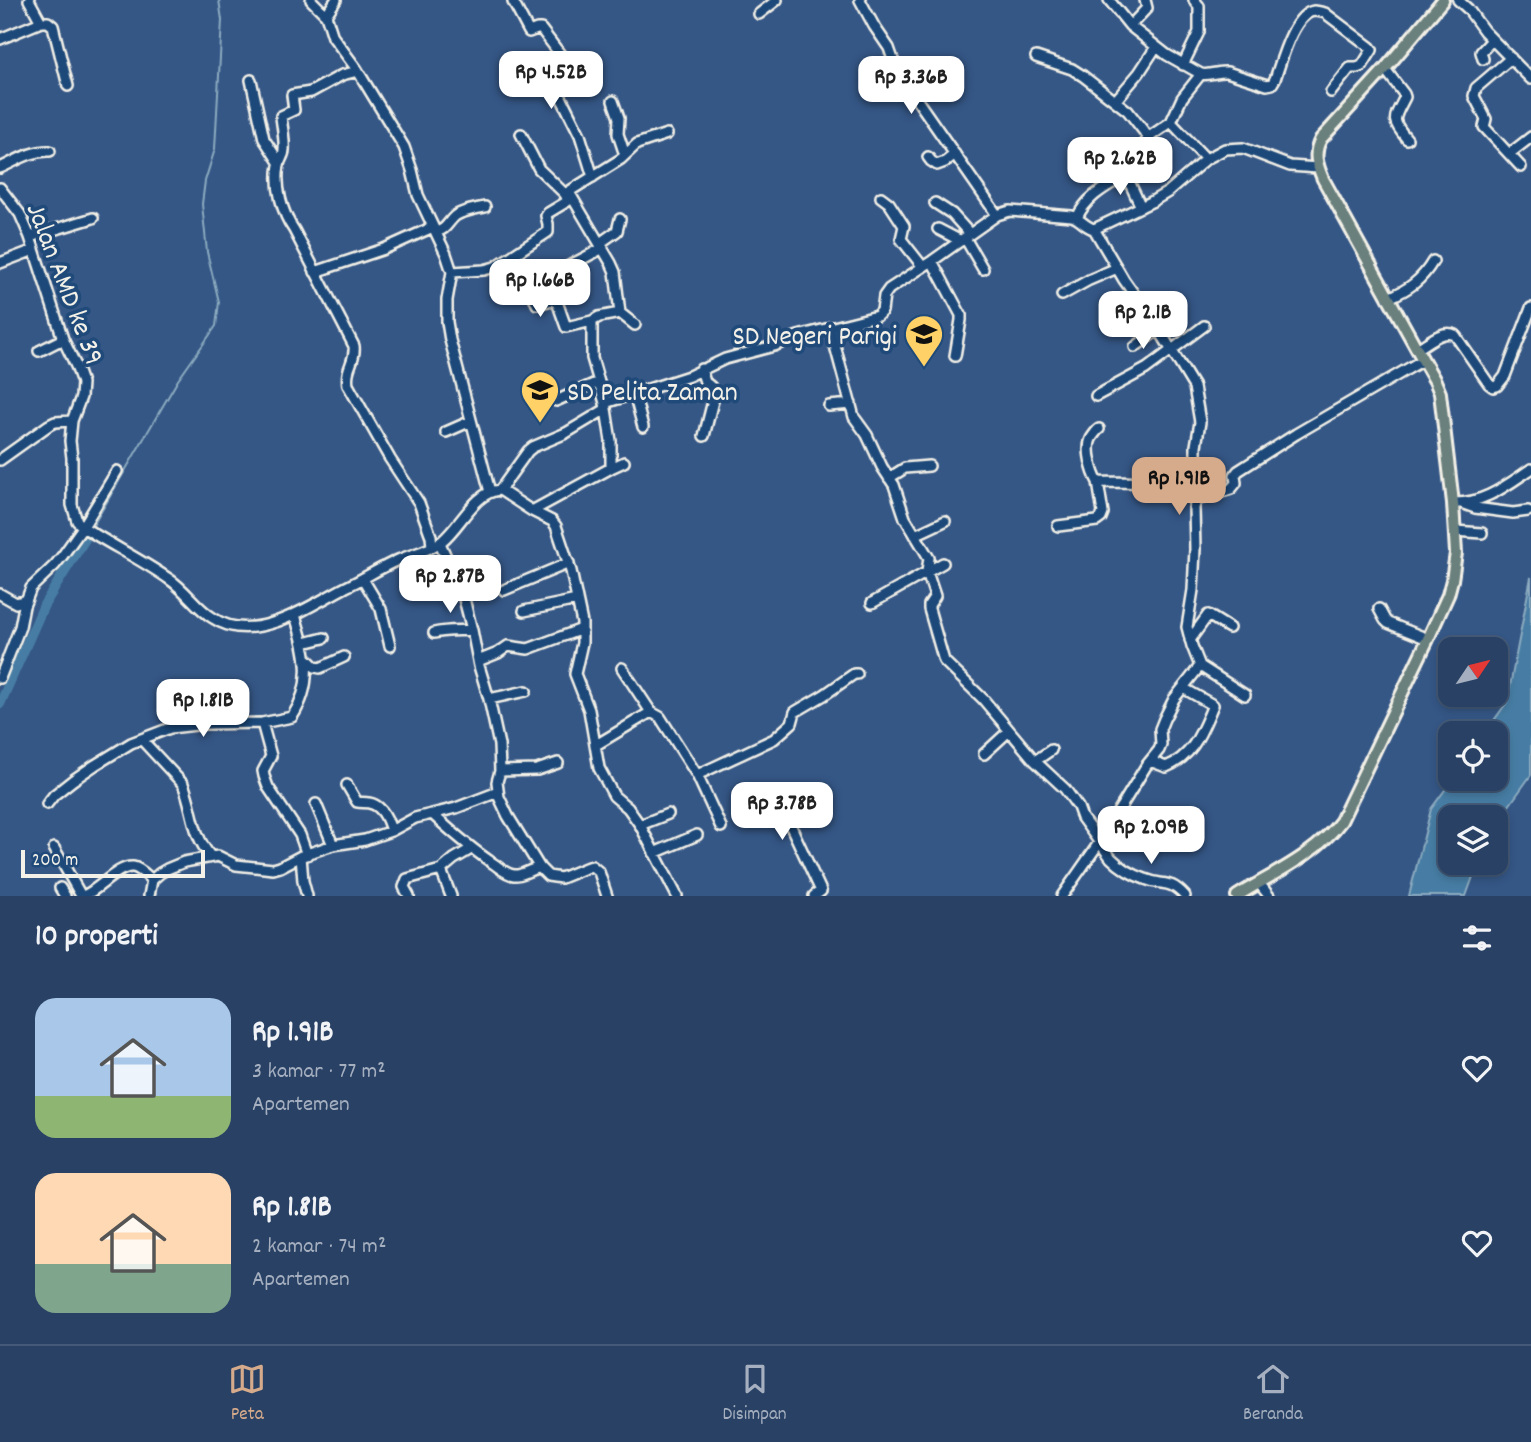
<!DOCTYPE html>
<html lang="id">
<head>
<meta charset="utf-8">
<style>
  :root { --surface:#284164; --page:#344c6d; --text:#f1f3f6; --muted:#a5afbf; --line:#445a78; --accent:#d6ab8b }
  body { margin:0; font-family:Dekko,sans-serif; background:var(--page); color:var(--text); height:100vh; display:flex; flex-direction:column; font-size:26px; white-space:nowrap }
  * { box-sizing:border-box; margin:0 }
  p { font-size:23px; color:var(--muted) }
  .icon { flex:none; width:38px; height:38px; fill:none; stroke:currentColor; stroke-width:2; stroke-linecap:round; stroke-linejoin:round }
  .map { position:relative; height:896px; overflow:hidden }
  .drawer { display:flex; flex-direction:column; background:var(--surface); flex:1 }
  .drawer>* { flex:none }
  .needle { width:46px; rotate:55deg }
  .fabs { position:absolute; left:1438px; top:637px; display:grid; gap:14px }
  .fabs a { display:grid; place-items:center; width:70px; height:70px; border-radius:14px; background:var(--surface); box-shadow:0 4px 10px #0003,0 0 0 2px var(--line); font-size:35px }
  .scale { position:absolute; left:21px; bottom:18px; width:184px; box-sizing:border-box; padding-left:7px; border:4px solid #f4f1e8; border-top:0; font-size:19px; line-height:24px; white-space:nowrap; color:#f4f1e8; -webkit-text-stroke:5px #1f4a7a; paint-order:stroke }
  .price { position:absolute; translate:-50% -60px; padding:0 16px; border-radius:14px; background:#fff; color:#222; font-size:23px; line-height:46px; filter:drop-shadow(0 2px 4px #0008) }
  .price::after { content:''; position:absolute; left:50%; top:42px; width:21px; height:16px; margin-left:-10px; background:inherit; clip-path:polygon(0 0,100% 0,50% 100%) }
  .price.on { background:var(--accent); color:#111 }
  ul { padding:0; list-style:none }
  li { display:flex; align-items:center; gap:21px; height:175px; padding:0 35px }
  li span { display:grid; place-items:center; flex:none; width:196px; height:140px; border-radius:21px; color:#555 }
  li>.icon { margin-inline-start:auto }
  span .icon { width:84px; height:84px; fill:#fffc; stroke-width:1 }
  li b { font-size:30px }
  h2 { display:flex; justify-content:space-between; align-items:center; height:84px; padding:0 35px; font-size:30px }
  .dock { display:flex; justify-content:space-around; align-items:center; height:98px; border-top:2px solid var(--line); background:var(--surface); font-size:19px; color:var(--muted) }
  .dock a { display:grid; justify-items:center; gap:4px }
  .dock .on { color:var(--accent) }
  .map>svg:first-child { display:block }
  .water { fill:#477da4; stroke:#8cabbf; stroke-width:2 }
  .lines { fill:none; stroke-linecap:round; stroke-linejoin:round }
  .stream { stroke:#8cabbf; stroke-width:2 }
  .river { stroke:#477da4; stroke-width:10 }
  .minor-casing { stroke:#f4f1e8; stroke-width:14 }
  .major-casing { stroke:#f4f1e8; stroke-width:16 }
  .minor { stroke:#1f4a7a; stroke-width:9 }
  .major { stroke:#6a807d; stroke-width:10 }
  .labels { text-anchor:middle; stroke-width:7; stroke-linejoin:round; paint-order:stroke }
  .street-label { font-size:28px; fill:#f4f1e8; stroke:#1f4a7a }
  .poi-label { font-size:28px; fill:#f4f1e8; stroke:#1f4a7a; text-anchor:end }
</style>
</head>
<body>
<div class="map">
<svg width="1531" height="896" viewBox="0 0 1531 896">
  <rect width="100%" height="100%" fill="#355786"/>
  <filter id="ink" filterUnits="userSpaceOnUse"><feTurbulence type="fractalNoise" baseFrequency=".0143" numOctaves="2"/><feDisplacementMap in="SourceGraphic" scale="14" xChannelSelector="R" yChannelSelector="G"/><feConvolveMatrix kernelMatrix="1 2 1 2 8 2 1 2 1" color-interpolation-filters="sRGB"/></filter>
  <g filter="url(#ink)">
    <path class="water" d="M1531 577V775L1496 824V817H1451V863H1478L1466 896H1409L1431 809 1453 779H1496V733H1485L1507 702Z"/>
    <g class="lines">
      <path class="stream" d="M91 529 178 380 216 326 219 302 207 252 202 204 205 181 215 149 222 20 219 0"/>
      <path class="river" d="M0 704 44 605 85 539"/>
      <g class="minor-casing">
        <path id="minor" d="M29 0 41 22
          M311 0 326 15
          M336 0 326 15 333 37 356 68 404 147 412 170 418 195 446 254 452 272 447 300V322L450 340 490 492
          M860 0 874 26 889 48 897 71 997 215
          M1109 0 1130 26
          M1145 0 1147 8 1130 26 1167 55 1201 74 1182 98 1171 122 1206 159
          M1458 0 1468 9 1484 31 1531 79
          M513 2 529 32 537 29H541L560 54 568 75 558 83 557 89 580 135 593 177
          M759 14 777 0
          M0 39 41 22H48L53 26 68 86
          M1036 57 1072 69 1083 76 1128 111 1149 138
          M1483 59 1481 52 1492 40
          M1183 65 1199 32V6L1194 0
          M1385 69 1404 94 1405 97C1394 119 1390 119 1407 139
          M358 71 342 75 311 92 292 95 294 110 281 116C282 127 285 139 284 150 284 156 280 159 279 165 275 186 282 213 294 230L354 346C356 362 345 367 348 385L390 459 419 503 431 536 432 547
          M1201 74C1210 76 1218 71 1227 72L1267 85 1272 84 1275 79C1281 62 1293 14 1314 11 1318 11 1321 12 1325 13L1370 47 1372 50 1362 66 1357 68H1350L1331 92
          M251 80 264 139 279 162
          M1116 100 1139 73 1156 47
          M613 101 619 118 618 134 625 155
          M521 134 539 169 565 194
          M1509 154 1484 127 1486 119 1474 96 1476 88 1511 58
          M928 157 931 161 937 165 945 162 955 154
          M1521 167 1509 154 1531 137
          M0 168C16 161 32 150 50 151
          M1126 175 1141 207
          M0 188 20 214 30 237 63 339 76 366 82 383 81 397 72 421 70 441 72 458V505L77 521 83 527C111 545 142 560 169 579 186 590 196 608 213 618 254 646 309 606 346 587 363 579 380 568 398 560 412 554 429 551 442 541 460 527 475 491 500 490L532 511 552 521 556 526 571 571 582 623V643L575 674 589 710 599 768 614 796 628 808 640 825 677 896
          M569 192 611 263 615 272 620 313
          M881 197 889 203 904 226 901 239 923 267
          M935 203 952 214 970 234
          M1077 218C1089 190 1119 182 1142 164L1145 160 1143 145 1152 135 1171 122
          M938 229 961 241
          M436 232C447 229 447 223 455 216 460 212 478 208 485 207
          M30 237 93 218
          M965 238 983 269
          M600 243 617 231 620 219
          M511 257 528 282 537 304 556 299 566 327 592 321
          M932 261 961 315V320L955 356
          M0 263 34 250
          M567 267 603 248
          M315 272 384 249 433 227
          M452 272 484 270 495 267 548 232V224L546 216 548 213 568 201 565 194 621 159 637 144 667 134
          M1062 295 1089 280 1117 268
          M1388 298C1408 290 1422 280 1433 261
          M830 327 854 417 867 435 882 467 894 485 905 518 929 558 927 572 935 596 929 605V609L944 661 983 699 1035 761 1065 789 1078 807 1082 818 1111 858C1120 867 1133 875 1145 879 1164 887 1168 878 1185 896
          M1135 347 1159 329
          M1417 349C1428 343 1442 329 1455 335L1489 384 1493 387 1497 386 1505 376 1531 308
          M39 351 63 339
          M701 369 705 382 711 387 714 397 704 436
          M634 393 643 427
          M1096 396 1146 369 1204 326
          M556 401 598 382
          M605 403 592 358V321L599 317 620 313 635 325
          M829 406 851 404
          M446 432 471 421
          M0 460 49 425 55 422 72 421
          M611 468 624 462
          M889 478 905 468 929 466
          M1098 482C1092 472 1086 449 1091 439 1092 437 1097 430 1099 429
          M500 490 528 451 533 447 566 433 606 409 605 403 689 376 725 359 774 346 798 336 877 316 882 311 884 296 889 289 932 261 997 215 1010 211 1072 216C1081 219 1085 227 1094 229L1151 202 1168 192 1206 159 1225 149 1243 148 1290 166 1318 168
          M1196 500 1231 489 1236 483 1235 475 1238 471 1296 434 1423 360
          M1453 503C1484 504 1507 485 1531 469
          M1464 504 1475 508 1513 513 1528 511
          M532 511 611 468V441L606 409
          M1058 526 1097 521 1101 518 1103 513 1098 482 1197 483
          M1455 531 1482 533
          M915 535 945 521
          M440 543 463 595 472 630 479 666 489 699 499 745 500 771 497 782 499 797 508 816 540 868 548 876 561 878 588 867 592 866 599 872 607 896
          M363 579 381 609 390 646
          M504 590 569 563
          M0 594 16 603 26 600
          M872 603 943 563
          M1379 609 1385 620 1388 623 1428 639
          M524 611 577 600
          M434 633C447 630 459 631 472 630
          M1190 640 1208 615 1229 628
          M304 643 324 638
          M307 659 315 667 320 668 344 657
          M478 661 498 653 508 646 528 649 582 629
          M1200 666 1245 695
          M622 668 651 712
          M0 678 20 627 24 606 31 588 55 565 63 555 83 527 117 471
          M489 699 526 691
          M262 723 271 756 263 771 264 776 268 787 300 835 307 855
          M142 740 183 784C194 810 191 833 211 857
          M596 745 651 712 660 717 697 775 774 739 792 723 795 712 824 695 854 674H857
          M984 754 1009 731
          M1035 761 1051 750
          M1150 761 1166 767C1194 756 1202 730 1213 705L1183 688
          M500 771 537 770 558 763
          M697 775 721 827
          M347 785 357 802C361 803 365 802 369 803 382 805 388 820 391 831
          M47 804 54 795 73 780 95 765 131 743 170 728 205 724 262 723 292 717C315 682 306 652 295 615
          M316 804 333 845
          M775 805 798 793 801 799 798 807 789 814 787 818 821 891 814 896
          M432 814 456 808 498 792
          M640 825 668 814
          M54 848 80 894 83 896C98 891 118 865 133 867 140 868 147 876 152 880
          M654 853 697 835
          M301 856 303 881 307 896
          M441 870 451 896
          M1259 883 1269 896
          M60 888 65 896
          M149 896 152 880 160 873 167 869 184 862 218 856 236 865 273 869 280 867 301 856 333 845 365 840 391 831 415 818 432 814C452 832 471 849 494 864 500 868 506 874 514 875 523 876 531 868 540 868
          M409 896 404 887 407 879 441 870 454 859 471 849
          M1062 896 1099 843 1146 766 1159 750 1161 745 1160 729 1164 719 1174 699 1200 666 1192 646 1187 627 1193 590 1195 549 1194 508 1196 500V446L1200 422 1194 387 1158 328 1124 280 1094 229"/>
      </g>
      <g class="major-casing">
        <path id="major" d="M1237 896C1272 874 1316 855 1341 821L1428 639 1448 595 1452 580 1456 553 1453 503 1440 393 1435 381 1423 360 1323 179C1317 165 1313 153 1321 139L1385 69 1443 0"/>
      </g>
      <use href="#minor" class="minor"/>
      <use href="#major" class="major"/>
    </g>
  </g>
  <defs>
    <g id="school-pin" transform="scale(2.0125)"><path d="M0 17L-7.5 6A9.5 9.5 0 1 1 7.5 6Z" fill="#ffd166" stroke="#1f4a7a"/><path d="M0-5L7-2L0 1L-7-2ZM-4 1L0 2.5L4 1V4Q0 6-4 4Z" fill="#111"/></g>
  </defs>
  <g fill-rule="evenodd">
    <use href="#school-pin" x="924" y="334"/>
    <use href="#school-pin" x="540" y="390"/>
  </g>
  <g class="labels">
    <g class="street-label">
      <text transform="translate(67 283) rotate(69)" y="10">Jalan AMD ke 39</text>
    </g>
    <g class="poi-label">
      <text x="897" y="344">SD Negeri Parigi</text>
      <text x="567" y="400" text-anchor="start">SD Pelita Zaman</text>
    </g>
  </g>
</svg>
<div class="fabs">
<a><svg class="needle" viewBox="-14 -14 28 28"><path d="M0-13l5 13h-10z" fill="#e53935"/><path d="M0 13l5-13h-10z" fill="#a5afbf"/></svg></a>
<a><svg class="icon" aria-label="locate" viewBox="0 0 24 24"><circle cx="12" cy="12" r="6"/><path d="M12 2v4M12 18v4M2 12h4M18 12h4"/></svg></a>
<a><svg class="icon" aria-label="layers" viewBox="0 0 24 24"><path d="M12 4l9 5-9 5-9-5zM3 14l9 5 9-5"/></svg></a>
</div>
<div class="scale">200 m</div>
<b class="price" style="left:551px;top:111px">Rp 4.52B</b>
<b class="price" style="left:911px;top:116px">Rp 3.36B</b>
<b class="price" style="left:1120px;top:197px">Rp 2.62B</b>
<b class="price" style="left:540px;top:319px">Rp 1.66B</b>
<b class="price" style="left:1143px;top:351px">Rp 2.1B</b>
<b class="price on" style="left:1179px;top:517px">Rp 1.91B</b>
<b class="price" style="left:450px;top:615px">Rp 2.87B</b>
<b class="price" style="left:203px;top:739px">Rp 1.81B</b>
<b class="price" style="left:782px;top:842px">Rp 3.78B</b>
<b class="price" style="left:1151px;top:866px">Rp 2.09B</b>
</div>
<section class="drawer">
<h2>10 properti<svg class="icon" aria-label="filters" viewBox="0 0 24 24"><path d="M4 7h16M4 17h16"/><circle cx="9" cy="7" r="2"/><circle cx="15" cy="17" r="2"/></svg></h2>
<ul>
<li><span style="background:linear-gradient(#a9c7e8 70%,#8fb573 0)"><svg class="icon" aria-label="home" viewBox="0 0 24 24"><path d="M3 11l9-7 9 7M6 9v11h12V9"/></svg></span><div><b>Rp 1.91B</b><p>3 kamar · 77 m²</p><p>Apartemen</p></div><svg class="icon" aria-label="heart" viewBox="0 0 24 24"><path d="M12 20l-8-8c-3-5 5-10 8-4 3-6 11-1 8 4z"/></svg></li>
<li><span style="background:linear-gradient(#ffd9b3 65%,#7fa58c 0)"><svg class="icon" aria-label="home" viewBox="0 0 24 24"><path d="M3 11l9-7 9 7M6 9v11h12V9"/></svg></span><div><b>Rp 1.81B</b><p>2 kamar · 74 m²</p><p>Apartemen</p></div><svg class="icon" aria-label="heart" viewBox="0 0 24 24"><path d="M12 20l-8-8c-3-5 5-10 8-4 3-6 11-1 8 4z"/></svg></li>
</ul>
</section>
<nav class="dock">
<a class="on"><svg class="icon" aria-label="map" viewBox="0 0 24 24"><path d="M3 6l6-2 6 2 6-2v14l-6 2-6-2-6 2zM9 4v14M15 6v14"/></svg>Peta</a>
<a><svg class="icon" aria-label="saved" viewBox="0 0 24 24"><path d="M7 4h10v16l-5-4-5 4z"/></svg>Disimpan</a>
<a><svg class="icon" aria-label="home" viewBox="0 0 24 24"><path d="M3 11l9-7 9 7M6 9v11h12V9"/></svg>Beranda</a>
</nav>
</body>
</html>
